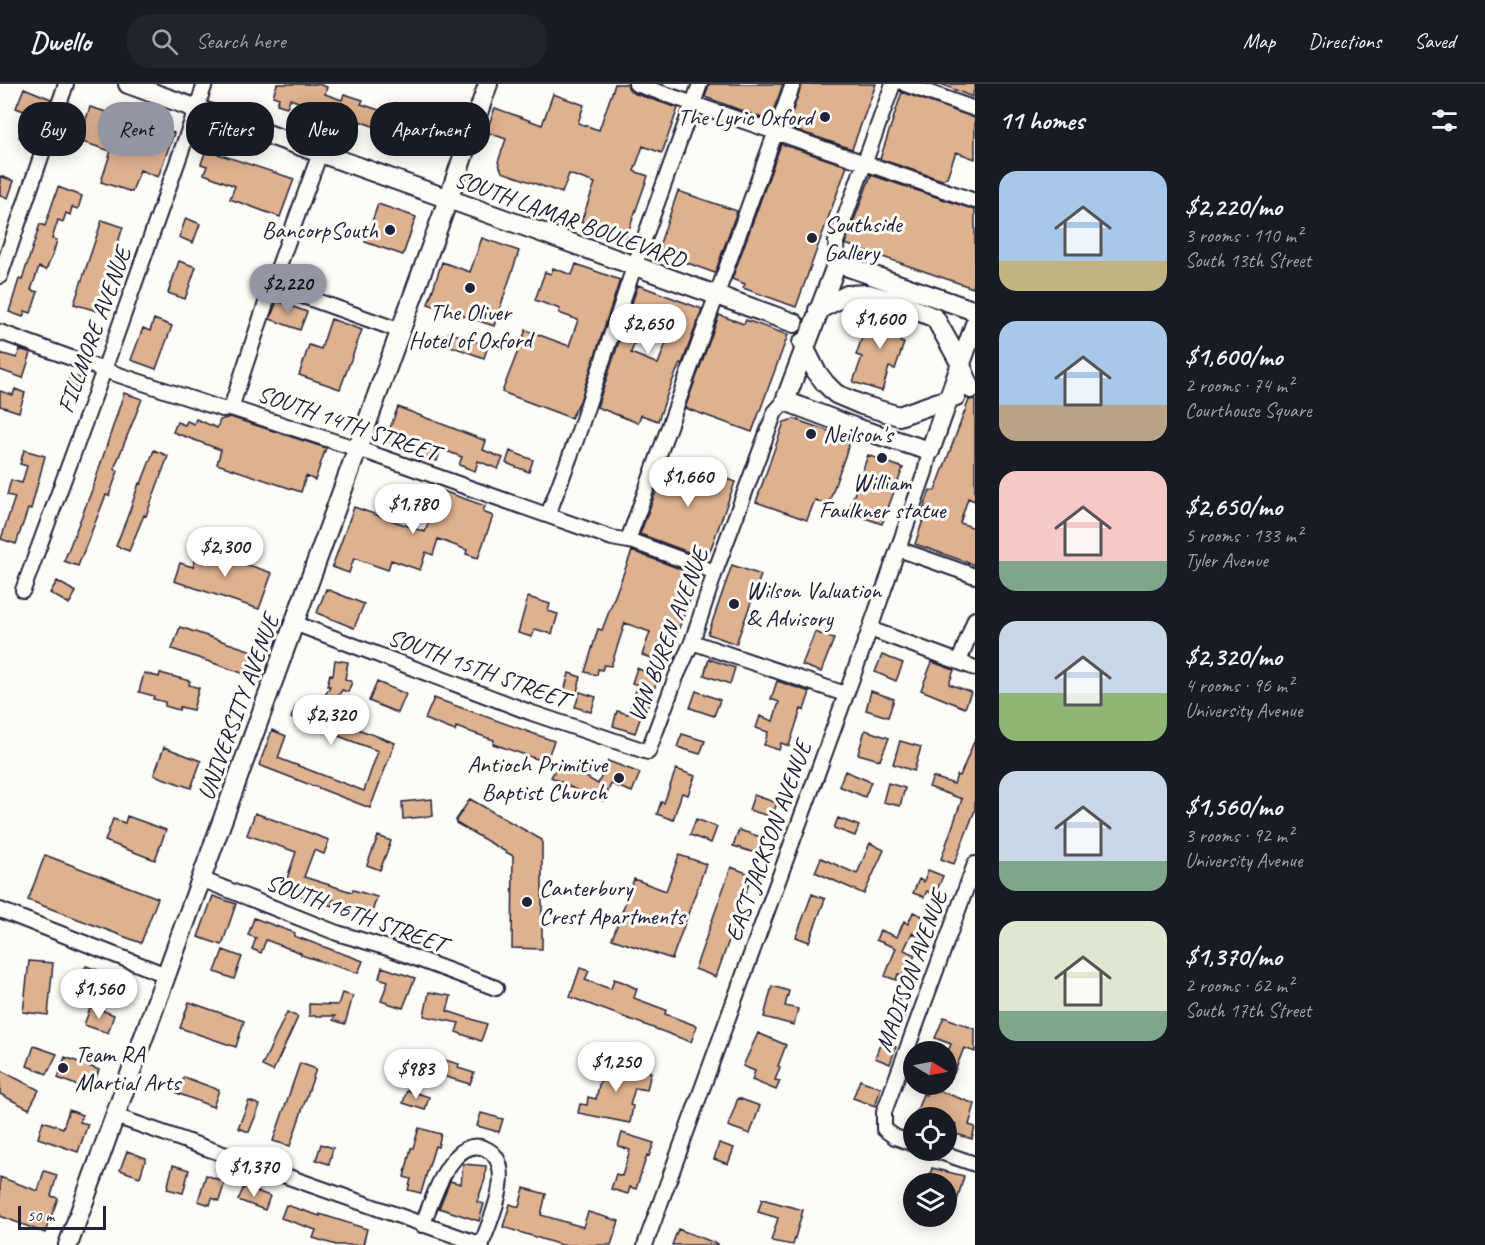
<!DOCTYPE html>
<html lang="en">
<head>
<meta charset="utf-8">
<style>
  :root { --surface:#171b24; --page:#20242c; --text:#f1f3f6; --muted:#9ea1a6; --line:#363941; --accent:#9495a2 }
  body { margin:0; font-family:Caveat,sans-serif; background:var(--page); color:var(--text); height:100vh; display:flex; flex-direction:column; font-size:22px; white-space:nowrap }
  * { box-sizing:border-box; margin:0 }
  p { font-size:20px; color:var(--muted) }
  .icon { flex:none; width:33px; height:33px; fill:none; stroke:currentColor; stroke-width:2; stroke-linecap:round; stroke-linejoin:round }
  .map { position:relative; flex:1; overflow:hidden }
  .sheet { display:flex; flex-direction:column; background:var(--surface); width:510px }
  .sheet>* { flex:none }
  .guide { position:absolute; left:18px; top:18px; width:570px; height:54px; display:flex; gap:12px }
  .needle { width:39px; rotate:100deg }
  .tools { position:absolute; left:903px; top:957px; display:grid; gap:12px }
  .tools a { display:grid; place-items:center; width:54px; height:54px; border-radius:50%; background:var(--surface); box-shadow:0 3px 15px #0003; font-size:30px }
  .scale { position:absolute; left:18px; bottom:15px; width:88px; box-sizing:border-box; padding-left:6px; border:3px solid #22223b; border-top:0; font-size:16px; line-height:21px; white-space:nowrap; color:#22223b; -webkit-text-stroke:4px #fdfcf7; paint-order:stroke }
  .price { position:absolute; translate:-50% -51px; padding:0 14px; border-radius:21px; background:#fff; color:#222; font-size:20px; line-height:39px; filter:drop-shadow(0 2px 3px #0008) }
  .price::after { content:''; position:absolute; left:50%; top:36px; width:18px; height:14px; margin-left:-9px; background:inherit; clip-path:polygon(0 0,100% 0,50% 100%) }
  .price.current { background:var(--accent); color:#111 }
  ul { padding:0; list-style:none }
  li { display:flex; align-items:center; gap:18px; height:150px; padding:0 24px }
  li span { display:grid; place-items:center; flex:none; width:168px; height:120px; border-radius:18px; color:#555 }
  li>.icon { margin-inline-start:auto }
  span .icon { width:72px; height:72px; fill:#fffc; stroke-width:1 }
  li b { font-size:26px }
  h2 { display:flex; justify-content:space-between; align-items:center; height:72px; padding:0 24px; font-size:26px }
  .tag { padding:0 21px; border-radius:24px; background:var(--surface); box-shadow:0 3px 15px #0003; font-size:21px; line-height:54px }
  .tag.current { background:var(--accent); color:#111 }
  header { display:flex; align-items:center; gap:36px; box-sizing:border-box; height:84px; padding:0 30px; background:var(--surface); border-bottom:2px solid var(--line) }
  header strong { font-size:28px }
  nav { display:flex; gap:33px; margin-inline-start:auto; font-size:21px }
  .search { width:420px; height:54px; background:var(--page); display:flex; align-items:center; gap:15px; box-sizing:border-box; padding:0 21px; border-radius:24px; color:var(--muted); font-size:22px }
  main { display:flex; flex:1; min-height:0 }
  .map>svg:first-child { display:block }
  .building { fill:#deb18f; stroke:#22223b; stroke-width:1.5; fill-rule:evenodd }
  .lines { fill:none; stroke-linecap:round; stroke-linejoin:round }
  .street-casing { stroke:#22223b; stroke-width:18 }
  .secondary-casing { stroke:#22223b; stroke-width:22 }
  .street { stroke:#fdfcf7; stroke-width:14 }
  .secondary { stroke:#fdfcf7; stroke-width:18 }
  .poi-dot { fill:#22223b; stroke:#fdfcf7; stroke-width:2 }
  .labels { text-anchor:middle; stroke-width:6; stroke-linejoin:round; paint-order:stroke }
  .poi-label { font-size:24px; fill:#22223b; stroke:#fdfcf7; text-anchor:start }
  .street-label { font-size:24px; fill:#22223b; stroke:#fdfcf7 }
</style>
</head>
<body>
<header>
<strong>Dwello</strong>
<div class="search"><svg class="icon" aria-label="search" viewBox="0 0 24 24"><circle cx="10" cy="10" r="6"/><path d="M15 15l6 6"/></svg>Search here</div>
<nav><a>Map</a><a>Directions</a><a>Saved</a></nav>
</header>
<main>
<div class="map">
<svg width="975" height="1161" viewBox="0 0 975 1161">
  <rect width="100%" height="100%" fill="#fdfcf7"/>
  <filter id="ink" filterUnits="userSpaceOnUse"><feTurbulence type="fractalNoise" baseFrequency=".0167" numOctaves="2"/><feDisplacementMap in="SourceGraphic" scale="12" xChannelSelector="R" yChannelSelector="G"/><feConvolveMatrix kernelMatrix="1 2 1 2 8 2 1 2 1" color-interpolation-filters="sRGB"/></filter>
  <g filter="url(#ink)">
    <path class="building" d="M277 0H318L327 3 325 10 342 16 344 10 363 16 361 20 391 30 395 19 404 23 395 50 356 36 351 48 306 29 309 22 290 15 287 23 277 20 279 14 273 12Z
      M615 0H627L629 5 633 9 678 24 662 69 643 62 634 87 648 92 626 154 581 138 595 99 569 90 562 109 502 88 498 78 506 55 486 48 495 24 542 41 553 10 584 21 578 39 599 46Z
      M709 0H783L770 37 705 13Z
      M802 0H876L852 65 787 43Z
      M941 0H975V3L972 13Z
      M24 4 51 15 34 59 19 53 29 29 16 24Z
      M902 8 975 34V75L956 68 947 93 942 96 880 75Z
      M90 23 123 33 124 31 174 49 158 93 140 86 132 108 101 98 111 67 79 57Z
      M208 60 217 63 215 69 294 95 280 133 230 115 235 102 204 90 207 82 201 80Z
      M781 60 847 82 796 223 743 204 745 200 732 195Z
      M871 91 975 126V197L973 204 845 160Z
      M0 92 14 97 8 114 0 111Z
      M58 103 82 112 78 125 72 123 70 131 66 129 63 138 58 136 52 155 57 156 53 170 46 186 39 183 31 206 38 208 31 229 25 227 23 233 9 228 19 195 22 196 40 140 45 142Z
      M678 107 737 127 715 189 657 168Z
      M378 120 416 133 403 171 365 158Z
      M186 134 200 140 193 159 179 153Z
      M102 136 123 143 113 174 118 175 114 188 110 187 97 227 74 220Z
      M482 154 519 167 494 242 428 220 442 178 470 188Z
      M179 177 196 183 185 215 168 209Z
      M576 180 620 196 580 317 571 334 502 308 526 246 569 262 578 236 559 229 560 225 535 216 545 188 551 190 553 184 572 191Z
      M638 201 702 225 682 280 680 279 668 308 658 337 641 331 638 339 597 323ZM640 243 668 254 658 280 631 269Z
      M277 217 307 228 300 246 270 235Z
      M878 225 908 235 900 258 904 259 895 285 889 283 882 307 853 298 862 273 856 271 865 245 871 247Z
      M719 231 744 240 746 236 788 251 752 348 685 324Z
      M154 235 172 242 156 285 131 276 143 244 150 247Z
      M331 235 362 246 340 305 299 291 309 261 321 265Z
      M449 248 488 262 484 274 445 260Z
      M20 265 31 269 23 294 0 286V269L17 274Z
      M70 291 80 294 72 313 63 310Z
      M15 305 25 309 19 328 0 322V307L13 311Z
      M124 309 142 315 114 385 118 387 109 412 106 411 78 482 64 477 92 406Z
      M975 315V417L968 414 960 439 975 444V481L915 460 926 427 923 426 930 406 935 407 969 316Z
      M398 323 486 357 483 366 503 374 498 385 478 377 475 387 459 381 462 373 441 365 437 377 385 357Z
      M230 333 326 364 315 396 306 392 301 408 217 380 221 366 173 348 177 338 185 341 187 337 194 340 196 335 217 344 220 336Z
      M794 335 851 355 828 421 815 416 807 436 756 418 784 338Z
      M24 366 45 372 31 425H28L16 460 1 455 15 413 7 411 11 396 22 399 27 382 20 380Z
      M154 366 168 372 146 432 144 431 129 467 116 462 130 426 139 399 141 400Z
      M510 367 533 376 529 388 506 379Z
      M868 371 903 384 882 440 848 428Z
      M669 373 735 398 707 475 640 450Z
      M440 406 485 422 483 428 493 432 478 474 466 470 467 466 438 455 433 471 426 468 420 486 391 476 388 486 354 474 349 489 332 483 354 423 425 448Z
      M199 464 272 489 259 525 174 497 180 479 193 483Z
      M632 467 699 492 674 557 672 556 665 578 642 571 650 548 625 539 611 582 604 581 602 586 598 585 597 591 585 588 598 545 602 546Z
      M732 481 761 491 736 560 708 550Z
      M57 497 76 508 69 520 50 509Z
      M326 505 364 520 354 544 317 529Z
      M528 513 550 520 548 527 558 530 552 550 535 545 532 553 518 549Z
      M180 543 252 567 245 590 172 565Z
      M815 548 834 555 821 588 802 581Z
      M882 571 903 579 896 597 875 588Z
      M709 575 735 584 730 600 704 591Z
      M335 576 348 578 345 595 352 598 348 608 342 606 326 633 395 659 370 724 259 681 272 646 286 652 278 674 364 707 378 667 291 634 296 622 316 629 330 602H327L330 590 333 591Z
      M932 578 954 586 949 600 971 608 965 624 921 606Z
      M637 584 658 594 644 633 641 632 635 649 613 642 617 627 628 630 638 601 632 599Z
      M144 589 159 593 160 589 190 597 189 601 199 604 193 626 180 623 179 626 165 622V618L153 615 154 612 139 608Z
      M569 589 581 593 576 611 564 608Z
      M777 597 810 608 804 626 801 625 789 662 781 659 779 666 764 661 768 648 756 644 760 632 773 637 779 618 771 615Z
      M377 598 406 610 398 629 369 617Z
      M696 607 720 616 714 632 690 624Z
      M871 607 894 615 888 633 866 626Z
      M580 608 596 613 591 628 575 623Z
      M434 614 554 657 546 678 493 660 494 656 456 643 455 647 425 635Z
      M865 646 889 654 880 676 858 670Z
      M682 650 705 657 700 670 677 663Z
      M975 655V726L954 780 941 775 962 715 929 703 933 693 954 700 957 691 960 692Z
      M900 657 921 663 914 687 893 680Z
      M164 663 201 677 191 704 154 691Z
      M608 677 640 689 632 708 611 700 604 717 578 707 551 693 560 678 598 700Z
      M676 685 695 692 688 711 682 709 673 736 657 730 661 718 664 719Z
      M845 687 871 698 865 713 839 702Z
      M888 699 905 704 900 722 883 718Z
      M754 711 777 719 772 733 749 726Z
      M432 715 433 732 403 735 402 718Z
      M470 715 542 756V865L512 864 513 772 456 739V736Z
      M255 729 329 756 324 770 314 766 304 793 352 808 353 806 377 813 372 828 333 816 332 822 283 806 296 768 247 751Z
      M127 732 166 746 155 776 105 757 113 735 125 739Z
      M838 734 859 742 855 752 834 744Z
      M696 735 717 743 711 759 690 751Z
      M739 746 764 754 759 770 733 762Z
      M378 752 391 757 380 786 367 781Z
      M870 759 884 766 864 810 815 788 821 774 857 790Z
      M45 771 158 814 141 859 28 816Z
      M679 771 706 780 672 875 612 855 634 795 666 807Z
      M731 783 752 791 716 893 695 885Z
      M928 786 943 792 935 811 927 807 924 813 913 809 919 795 924 798Z
      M812 810 825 815 809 858 796 853Z
      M213 812 236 820 222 861 198 853Z
      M913 828 927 834 920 853 912 849 904 866 915 871 906 893 898 890 896 896 885 892 896 864 876 856 880 846 897 853 904 837 908 840Z
      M254 834 295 849 294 852 363 877 358 889 301 871V869L266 856 261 869 252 865 256 854 248 851Z
      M223 866 242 873 234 895 215 888Z
      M29 877 53 879 48 931 23 928Z
      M86 882 124 895 118 911 80 898Z
      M382 883 415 894 403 924 381 917 388 897 379 894Z
      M580 884 589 887 585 896 611 905 614 895 623 898 637 905 634 914 666 926 665 930 697 942 691 958 570 913Z
      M772 902 789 907 785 922 798 925 794 941 764 933Z
      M429 908 451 912 447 927 487 940 481 957 456 948 459 939 424 932Z
      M342 909 353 912 345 940 333 936 335 932H309V920L338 921Z
      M897 914 909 918 902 940 890 936Z
      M189 918 244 937 236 963 180 944Z
      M91 922 114 931 108 949 84 941Z
      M287 928 298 933 273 987 262 982Z
      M944 933 975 945V968L964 964 954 989 946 986V972L951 960 935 954Z
      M758 949 786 961 778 982 780 983 775 996 780 997 776 1006 752 996 755 987 743 982Z
      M881 957 896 963 890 980 875 974Z
      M34 962 57 970 47 990 27 982Z
      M65 973 99 986 91 1007 58 994Z
      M437 974 459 980 458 984 474 989 470 1000 429 988V990L414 988 416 976 436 980Z
      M300 979 316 985 290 1062 273 1057Z
      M604 979 651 988 647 1006 635 1004 630 1021 633 1022 630 1039 578 1029 580 1020 587 1021 588 1013 596 1015Z
      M0 986 39 1006 29 1025 0 1010Z
      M184 993 219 1006 213 1023 177 1009Z
      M860 996 881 1004 875 1022 853 1014Z
      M929 1003 975 1020 969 1041 975 1043 972 1055 953 1049 956 1040 946 1037V1034H929L916 1029 923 1010 926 1011Z
      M407 1006 429 1013 425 1026 403 1019Z
      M738 1014 760 1022 750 1050 728 1042Z
      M249 1017 260 1021 249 1048 238 1044Z
      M69 1026 82 1031 80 1038 88 1040 78 1068 38 1054 43 1037 63 1044Z
      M481 1029 503 1035 499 1048 477 1042Z
      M419 1044 441 1050 438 1063 435 1062 421 1109 408 1106 411 1095 404 1093 411 1064H413Z
      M622 1049 654 1059 649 1072 647 1071 636 1105 630 1103 628 1110 611 1105 616 1090 622 1092 630 1066 618 1062Z
      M719 1059 734 1064 728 1080 714 1075Z
      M321 1060 333 1064 329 1080 316 1076Z
      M127 1067 146 1074 140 1093 120 1086Z
      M463 1080 486 1082 485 1095 477 1118 484 1120 479 1137 439 1124 450 1097 461 1100Z
      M173 1081 189 1086 183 1109 167 1105Z
      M932 1084 964 1092 955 1124 946 1122V1100H928Z
      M44 1087 57 1091 51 1112 58 1114 45 1149 0 1132V1093L38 1107Z
      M206 1091 225 1098 219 1117 212 1114 210 1121 198 1117Z
      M244 1103 270 1112 265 1126 238 1116Z
      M524 1104 546 1110 541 1131 583 1143 588 1128 619 1137 611 1161H561L503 1143 510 1120 519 1123Z
      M762 1115 803 1126 793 1161 771 1157 778 1134 758 1128Z
      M286 1121 320 1132V1130L367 1145 363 1161H336L313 1154 316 1146 281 1134Z
      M678 1145 718 1160 717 1161H672Z"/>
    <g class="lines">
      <g class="street-casing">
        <path id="street" d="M636 0 975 117
          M905 0 975 25
          M837 179 836 158 893 0
          M0 192 66 0
          M272 201 401 247
          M0 248 104 286 222 325 231 324 370 369 612 454 634 458 715 488
          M231 324 272 201 320 69
          M548 431 576 356 634 183 700 0
          M628 456 793 0
          M898 465 975 492
          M23 506 104 286 205 0
          M294 539 532 629 648 668 676 593 692 558 715 488 775 328 785 317
          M870 545 975 584
          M692 558 845 610
          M959 578 975 535
          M201 795 337 849 388 864 496 904
          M0 826 166 891
          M115 1032 482 1161
          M914 1060 895 1053 884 1045V1028L975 780
          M934 1066 975 1080
          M422 1141C432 1119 439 1092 455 1074 463 1065 473 1060 484 1064 519 1078 490 1137 481 1161
          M645 1161 870 545 925 388 930 367"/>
      </g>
      <g class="secondary-casing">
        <path id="secondary" d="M128 0 794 239
          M818 226 847 211 868 210 899 219 935 234 960 279 971 305
          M975 227 837 179 785 317 856 344 930 367 975 240
          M802 259 816 287 825 299 836 310 862 321 899 332 956 312
          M68 1161 448 116 488 0"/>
      </g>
      <use href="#street" class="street"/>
      <use href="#secondary" class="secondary"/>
    </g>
  </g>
  <g class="poi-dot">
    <circle cx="825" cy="33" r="6"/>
    <circle cx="390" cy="146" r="6"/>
    <circle cx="812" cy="154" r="6"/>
    <circle cx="470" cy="204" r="6"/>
    <circle cx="811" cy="350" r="6"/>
    <circle cx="882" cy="374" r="6"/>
    <circle cx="734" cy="520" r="6"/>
    <circle cx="619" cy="694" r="6"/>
    <circle cx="527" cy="818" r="6"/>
    <circle cx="63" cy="984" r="6"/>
  </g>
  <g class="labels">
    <g class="poi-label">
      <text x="813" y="41" text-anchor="end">The Lyric Oxford</text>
      <text x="824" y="148">Southside<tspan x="824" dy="28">Gallery</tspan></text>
      <text x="378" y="154" text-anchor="end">BancorpSouth</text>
      <text x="470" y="236" text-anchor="middle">The Oliver<tspan x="470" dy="28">Hotel of Oxford</tspan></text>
      <text x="823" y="358">Neilson's</text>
      <text x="882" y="406" text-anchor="middle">William<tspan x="882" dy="28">Faulkner statue</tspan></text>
      <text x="746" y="514">Wilson Valuation<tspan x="746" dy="28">&amp; Advisory</tspan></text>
      <text x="607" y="688" text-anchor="end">Antioch Primitive<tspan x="607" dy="28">Baptist Church</tspan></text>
      <text x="539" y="812">Canterbury<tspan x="539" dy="28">Crest Apartments</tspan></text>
      <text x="75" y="978">Team RA<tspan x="75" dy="28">Martial Arts</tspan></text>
    </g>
    <g class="street-label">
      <text transform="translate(570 135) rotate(20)" y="8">SOUTH LAMAR BOULEVARD</text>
      <text transform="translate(94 246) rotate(-70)" y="8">FILLMORE AVENUE</text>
      <text transform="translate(348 339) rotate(19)" y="8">SOUTH 14TH STREET</text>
      <text transform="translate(668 551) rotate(-69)" y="8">VAN BUREN AVENUE</text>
      <text transform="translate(478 584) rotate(20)" y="8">SOUTH 15TH STREET</text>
      <text transform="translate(238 623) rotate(-70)" y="8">UNIVERSITY AVENUE</text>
      <text transform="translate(768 757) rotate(-70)" y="8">EAST JACKSON AVENUE</text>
      <text transform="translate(356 829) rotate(20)" y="8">SOUTH 16TH STREET</text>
      <text transform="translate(911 887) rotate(-70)" y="8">MADISON AVENUE</text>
    </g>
  </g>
</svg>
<div class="tools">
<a><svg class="needle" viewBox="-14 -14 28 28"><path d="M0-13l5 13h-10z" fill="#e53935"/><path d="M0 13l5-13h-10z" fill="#9ea1a6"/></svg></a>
<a><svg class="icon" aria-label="locate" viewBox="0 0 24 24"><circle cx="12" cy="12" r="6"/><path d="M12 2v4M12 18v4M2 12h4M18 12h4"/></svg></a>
<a><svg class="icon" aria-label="layers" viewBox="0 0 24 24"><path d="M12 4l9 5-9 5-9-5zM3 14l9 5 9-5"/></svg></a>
</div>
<div class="scale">50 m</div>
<b class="price current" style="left:288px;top:231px">$2,220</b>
<b class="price" style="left:880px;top:266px">$1,600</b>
<b class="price" style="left:648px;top:271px">$2,650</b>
<b class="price" style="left:688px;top:424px">$1,660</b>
<b class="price" style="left:413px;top:451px">$1,780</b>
<b class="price" style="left:225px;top:494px">$2,300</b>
<b class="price" style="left:331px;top:662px">$2,320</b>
<b class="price" style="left:99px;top:936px">$1,560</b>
<b class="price" style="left:616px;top:1009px">$1,250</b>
<b class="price" style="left:416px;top:1016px">$983</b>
<b class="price" style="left:254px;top:1114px">$1,370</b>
<div class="guide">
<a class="tag">Buy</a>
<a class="tag current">Rent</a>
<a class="tag">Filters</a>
<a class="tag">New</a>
<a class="tag">Apartment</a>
</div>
</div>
<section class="sheet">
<h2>11 homes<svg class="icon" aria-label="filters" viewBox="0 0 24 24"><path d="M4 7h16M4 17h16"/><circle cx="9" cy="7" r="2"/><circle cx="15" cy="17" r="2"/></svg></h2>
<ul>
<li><span style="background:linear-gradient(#a9c7e8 75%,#c2b280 0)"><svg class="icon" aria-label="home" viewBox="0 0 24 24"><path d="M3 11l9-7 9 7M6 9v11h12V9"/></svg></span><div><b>$2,220/mo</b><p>3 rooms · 110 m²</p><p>South 13th Street</p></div></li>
<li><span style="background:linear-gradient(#a9c7e8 70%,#b9a48a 0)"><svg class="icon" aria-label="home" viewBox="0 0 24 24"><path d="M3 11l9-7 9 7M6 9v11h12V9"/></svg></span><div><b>$1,600/mo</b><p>2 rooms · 74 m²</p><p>Courthouse Square</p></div></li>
<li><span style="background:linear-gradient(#f6c9c9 75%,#7fa58c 0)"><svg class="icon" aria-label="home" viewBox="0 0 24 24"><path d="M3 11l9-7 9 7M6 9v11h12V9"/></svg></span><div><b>$2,650/mo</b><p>5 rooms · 133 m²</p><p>Tyler Avenue</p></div></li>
<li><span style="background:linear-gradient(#c9d6e8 60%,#8fb573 0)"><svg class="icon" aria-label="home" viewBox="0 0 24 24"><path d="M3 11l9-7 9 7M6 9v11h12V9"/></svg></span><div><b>$2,320/mo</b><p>4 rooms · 96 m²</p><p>University Avenue</p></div></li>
<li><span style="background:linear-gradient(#c9d6e8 75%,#7fa58c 0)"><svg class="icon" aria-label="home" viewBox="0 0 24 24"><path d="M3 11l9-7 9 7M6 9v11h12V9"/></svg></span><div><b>$1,560/mo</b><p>3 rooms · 92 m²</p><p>University Avenue</p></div></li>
<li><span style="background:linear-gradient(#dfe7d0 75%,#7fa58c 0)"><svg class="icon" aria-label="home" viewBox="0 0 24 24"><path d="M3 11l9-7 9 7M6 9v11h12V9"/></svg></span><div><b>$1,370/mo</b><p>2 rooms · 62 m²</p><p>South 17th Street</p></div></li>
</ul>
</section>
</main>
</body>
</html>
